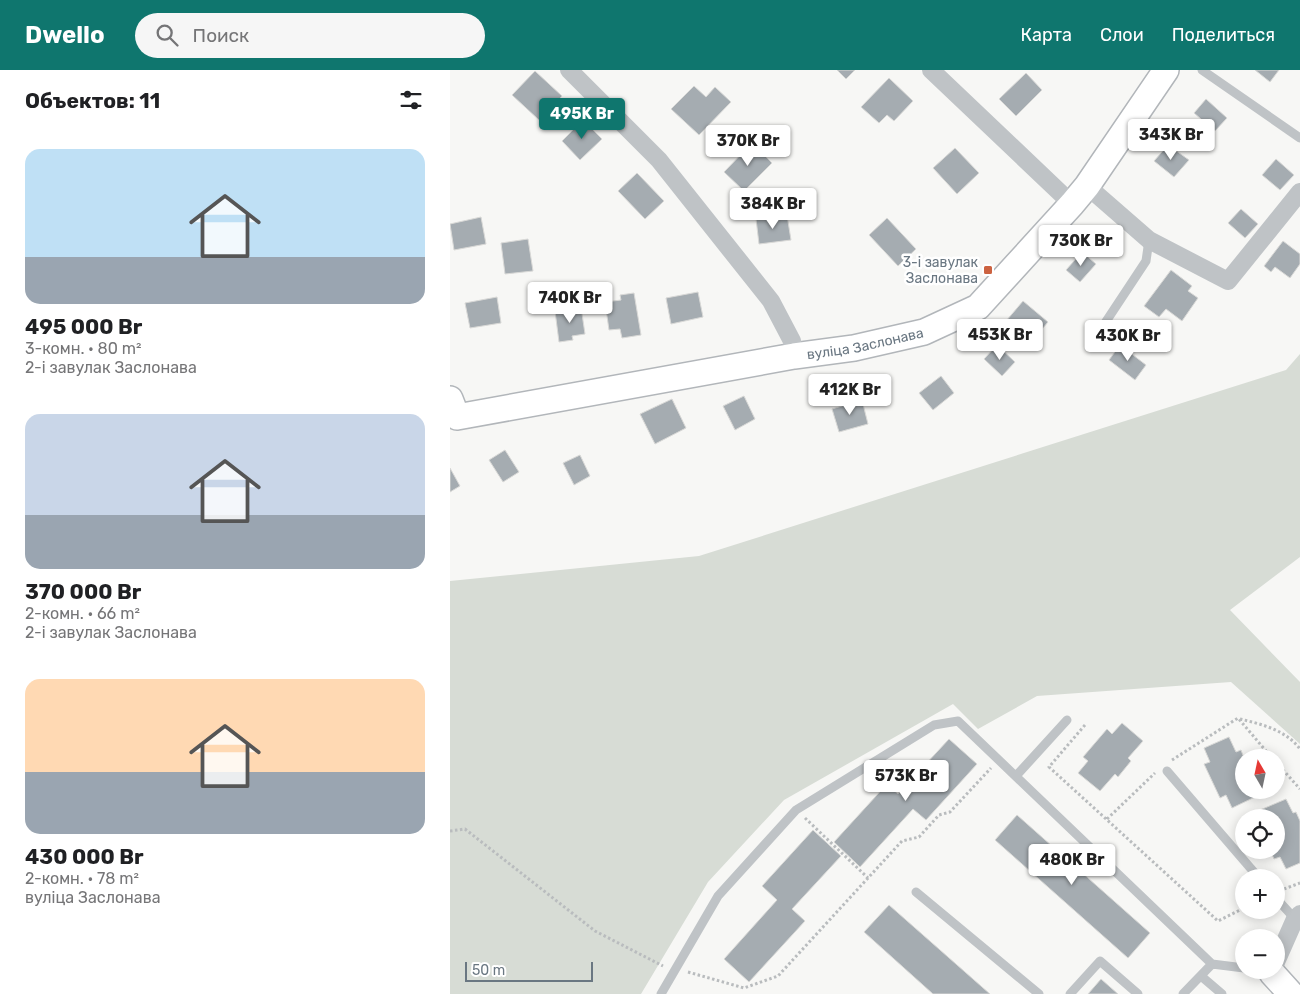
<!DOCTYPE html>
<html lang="ru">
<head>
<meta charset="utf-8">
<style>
  :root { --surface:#fff; --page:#f6f6f6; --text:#202124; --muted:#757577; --accent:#0f766e }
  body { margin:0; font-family:Rubik,sans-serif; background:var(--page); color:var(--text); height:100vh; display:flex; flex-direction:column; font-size:19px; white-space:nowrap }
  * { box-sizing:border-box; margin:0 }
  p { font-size:16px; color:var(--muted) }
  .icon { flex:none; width:28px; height:28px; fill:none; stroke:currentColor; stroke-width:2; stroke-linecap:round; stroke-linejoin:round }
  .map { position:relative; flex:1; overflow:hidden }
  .sheet { display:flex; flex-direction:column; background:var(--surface); width:450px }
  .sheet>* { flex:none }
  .needle { width:32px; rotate:351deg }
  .buttons { position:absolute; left:785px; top:679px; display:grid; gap:10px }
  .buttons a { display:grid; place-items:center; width:50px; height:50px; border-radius:50%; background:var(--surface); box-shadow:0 2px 12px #0003; font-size:25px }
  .scale { position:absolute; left:15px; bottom:12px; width:128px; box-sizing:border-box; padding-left:5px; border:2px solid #6a7782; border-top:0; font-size:14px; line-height:18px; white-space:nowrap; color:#6a7782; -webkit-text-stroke:4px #fff; paint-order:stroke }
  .price { position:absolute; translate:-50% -42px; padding:0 11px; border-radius:5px; background:#fff; color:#222; font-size:16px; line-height:32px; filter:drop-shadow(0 1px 2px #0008) }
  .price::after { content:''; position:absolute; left:50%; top:30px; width:15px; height:11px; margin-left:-8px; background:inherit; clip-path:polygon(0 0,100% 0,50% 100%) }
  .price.selected { background:var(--accent); color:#fff }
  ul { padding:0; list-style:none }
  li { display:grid; align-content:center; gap:10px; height:265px; padding:0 25px }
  li span { display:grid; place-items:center; height:155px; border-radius:15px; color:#555 }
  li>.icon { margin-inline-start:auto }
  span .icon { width:90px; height:90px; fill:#fffc; stroke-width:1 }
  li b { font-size:21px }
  h2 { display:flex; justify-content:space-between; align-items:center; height:60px; padding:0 25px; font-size:21px }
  header { display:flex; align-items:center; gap:30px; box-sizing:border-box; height:70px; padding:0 25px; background:var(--accent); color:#fff }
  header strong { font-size:24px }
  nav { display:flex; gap:28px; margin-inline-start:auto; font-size:18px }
  .search { width:350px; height:45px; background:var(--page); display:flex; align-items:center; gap:12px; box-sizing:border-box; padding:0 18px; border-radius:28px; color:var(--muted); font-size:19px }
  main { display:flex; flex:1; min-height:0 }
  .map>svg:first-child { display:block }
  .green { fill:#d7dcd5 }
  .building { fill:#a5acb1; stroke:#d9d9d7 }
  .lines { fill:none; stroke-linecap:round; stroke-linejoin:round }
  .secondary-casing { stroke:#b2b6ba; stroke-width:28 }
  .path { stroke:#b9bcbe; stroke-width:3; stroke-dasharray:2.5 2.5; stroke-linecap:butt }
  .lane { stroke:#bfc3c6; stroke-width:9 }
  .street { stroke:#bfc3c6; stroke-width:18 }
  .secondary { stroke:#fff; stroke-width:25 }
  .poi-dot { fill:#cc6240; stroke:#fff; stroke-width:2 }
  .labels { text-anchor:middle; stroke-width:5; stroke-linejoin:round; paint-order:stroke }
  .poi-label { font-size:14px; fill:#6a7782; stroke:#fff; text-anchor:end }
  .street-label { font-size:14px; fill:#6a7782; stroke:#fff }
</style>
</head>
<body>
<header>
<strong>Dwello</strong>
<div class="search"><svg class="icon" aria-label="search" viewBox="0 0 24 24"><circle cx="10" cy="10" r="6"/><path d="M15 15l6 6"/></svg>Поиск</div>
<nav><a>Карта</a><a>Слои</a><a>Поделиться</a></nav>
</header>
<main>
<section class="sheet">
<h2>Объектов: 11<svg class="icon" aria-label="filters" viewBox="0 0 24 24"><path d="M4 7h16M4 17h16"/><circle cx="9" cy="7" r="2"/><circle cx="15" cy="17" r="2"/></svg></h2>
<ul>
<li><span style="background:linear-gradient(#bfe0f5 70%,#9aa5b1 0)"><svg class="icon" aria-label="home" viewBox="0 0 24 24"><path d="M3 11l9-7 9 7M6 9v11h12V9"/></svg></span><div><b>495 000 Br</b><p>3-комн. · 80 m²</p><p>2-і завулак Заслонава</p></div></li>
<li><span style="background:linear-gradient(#c9d6e8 65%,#9aa5b1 0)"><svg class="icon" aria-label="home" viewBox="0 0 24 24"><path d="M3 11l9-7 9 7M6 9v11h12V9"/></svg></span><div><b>370 000 Br</b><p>2-комн. · 66 m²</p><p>2-і завулак Заслонава</p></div></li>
<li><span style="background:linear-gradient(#ffd9b3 60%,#9aa5b1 0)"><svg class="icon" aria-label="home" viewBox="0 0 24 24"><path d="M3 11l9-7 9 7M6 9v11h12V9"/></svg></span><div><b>430 000 Br</b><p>2-комн. · 78 m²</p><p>вуліца Заслонава</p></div></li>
</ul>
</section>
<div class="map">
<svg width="850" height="924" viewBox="0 0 850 924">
  <rect width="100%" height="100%" fill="#f7f7f5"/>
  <path class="green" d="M850 284V487L780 540 850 612V674L781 612 587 626 528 659 503 634 334 730 258 812 191 924H0V511L249 486 836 300Z"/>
  <path class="building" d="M387 0H405L396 9Z
    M805 0H829L820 12Z
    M85 1 112 26 89 50 62 25Z
    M576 3 592 20 566 46 549 29Z
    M439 8 463 31 444 51 437 45 429 53 411 37Z
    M244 16 256 27 265 17 281 32 249 65 221 39Z
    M756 29 777 48 765 61 744 43Z
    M133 50 152 69 130 90 112 71Z
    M302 73 322 93 294 121 274 102Z
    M718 75 739 90 724 107 704 91Z
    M505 78 529 103 507 124 483 98Z
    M826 89 844 105 830 120 812 105Z
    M187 103 214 131 195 149 168 121Z
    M791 139 808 154 795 168 778 153Z
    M337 145 341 170 309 174 306 149Z
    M31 147 36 174 4 180 0 154Z
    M437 148 466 179 448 196 419 165Z
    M78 169 83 201 55 204 51 173Z
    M833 171 850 184V194L840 208 825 197 821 202 814 196Z
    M632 182 646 194 630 212 616 200Z
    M721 200 742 216 738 221 748 228 732 251 716 239 709 247 694 236Z
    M248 222 253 247 221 254 216 228Z
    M184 223 191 265 172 268 170 259 159 260 155 232 171 230 170 225Z
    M47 227 51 253 20 258 15 233Z
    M573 231 598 252 581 272 556 251Z
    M131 237 135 264 122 266 123 270 109 272 105 241Z
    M547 275 565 292 552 306 534 289Z
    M670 275 696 295 685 310 659 290Z
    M491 306 504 323 483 340 469 323Z
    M294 326 305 349 285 360 273 336Z
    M222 329 236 358 205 374 190 344Z
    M412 330 418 354 389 362 382 339Z
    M55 380 69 402 53 412 39 390Z
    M130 385 140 406 124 415 113 393Z
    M0 398 10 416 0 422Z
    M672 653 693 671 678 688 681 691 668 707 665 704 650 721 628 703 638 691 633 687 657 659 662 664Z
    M779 667 786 682 791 680 794 688V720H805L807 726 782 738 776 725 770 728 754 694 760 692 754 678Z
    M499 669 527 694 476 750 463 739 410 797 384 772 437 714 448 724Z
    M836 729 843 743 846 742 850 751V793L836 799 830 787 824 789 820 780H826V748H813L810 740Z
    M567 745 700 863 678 888 545 770Z
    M363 760 391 786 342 839 355 851 299 912 274 889 327 830 312 816Z
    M439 835 540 924H483L414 862Z
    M651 909 668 924H638Z"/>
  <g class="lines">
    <g class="secondary-casing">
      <g id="secondary">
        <path id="s1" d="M0 329 7 347 344 286 404 278 474 262 528 237 622 134 637 116 716 0"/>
        <path d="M822 903 841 924"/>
      </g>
    </g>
    <path class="path" d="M790 649C811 654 836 660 850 679
      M635 655 599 697 768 851 794 838
      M722 690 788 648 822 688
      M826 692 850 719
      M355 748 418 808
      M657 749 705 703
      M0 761 15 759 145 861 213 896
      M834 819 850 813
      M238 902 294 918 328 906 452 771 469 767 489 745 500 742 541 698"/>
    <path class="lane" d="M752 0 850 68
      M655 253 696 191 699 170
      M717 701 809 808
      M566 706 617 650
      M466 822 589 924
      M826 828 845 849
      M804 900 821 903
      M751 906 772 924
      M211 924 268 826 346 740 484 655 508 651 762 894 794 898
      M620 924 650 891 688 924
      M733 924 762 894"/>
    <path class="street" d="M119 0 209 90 321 231 342 271 344 286
      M481 0 622 134
      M637 116 699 170 778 211 850 122
      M826 892 845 849 850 844"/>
    <use href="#secondary" class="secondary"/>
  </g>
  <rect class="poi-dot" x="533" y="195" width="10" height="10" rx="2.5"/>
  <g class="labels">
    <g class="poi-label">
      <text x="528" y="197">3-і завулак<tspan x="528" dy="16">Заслонава</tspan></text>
    </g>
    <g class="street-label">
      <text dy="5" stroke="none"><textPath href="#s1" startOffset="434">вуліца Заслонава</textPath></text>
    </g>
  </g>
</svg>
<div class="buttons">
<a><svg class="needle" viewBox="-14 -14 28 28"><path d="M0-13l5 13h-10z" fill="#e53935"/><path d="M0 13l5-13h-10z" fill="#757577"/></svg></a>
<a><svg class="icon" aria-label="locate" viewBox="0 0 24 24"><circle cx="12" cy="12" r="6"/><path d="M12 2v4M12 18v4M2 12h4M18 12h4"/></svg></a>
<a>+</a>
<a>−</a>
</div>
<div class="scale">50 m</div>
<b class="price selected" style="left:132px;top:70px">495K Br</b>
<b class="price" style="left:721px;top:91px">343K Br</b>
<b class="price" style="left:298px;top:97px">370K Br</b>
<b class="price" style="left:323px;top:160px">384K Br</b>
<b class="price" style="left:631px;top:197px">730K Br</b>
<b class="price" style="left:120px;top:254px">740K Br</b>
<b class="price" style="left:550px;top:291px">453K Br</b>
<b class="price" style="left:678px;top:292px">430K Br</b>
<b class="price" style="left:400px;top:346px">412K Br</b>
<b class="price" style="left:456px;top:732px">573K Br</b>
<b class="price" style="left:622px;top:816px">480K Br</b>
</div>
</main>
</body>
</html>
